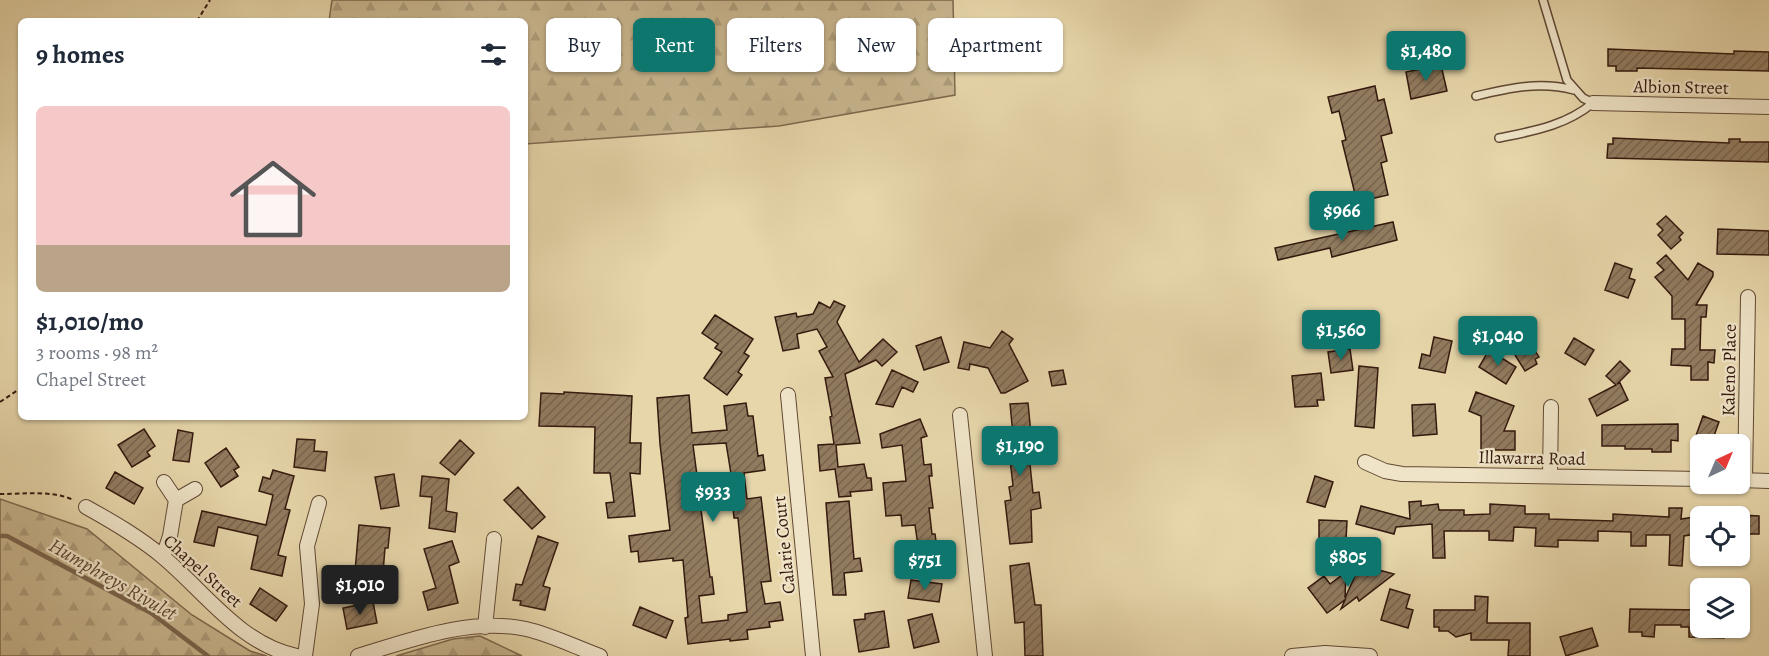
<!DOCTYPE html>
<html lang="en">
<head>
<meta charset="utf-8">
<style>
  :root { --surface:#fff; --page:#f6f6f7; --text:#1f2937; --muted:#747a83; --accent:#0f766e }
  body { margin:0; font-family:Alegreya,serif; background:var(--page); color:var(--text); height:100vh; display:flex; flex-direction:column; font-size:22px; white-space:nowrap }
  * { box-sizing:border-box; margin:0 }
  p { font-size:20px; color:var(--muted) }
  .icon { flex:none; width:33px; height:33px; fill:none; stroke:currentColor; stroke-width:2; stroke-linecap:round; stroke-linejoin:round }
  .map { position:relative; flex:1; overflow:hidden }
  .drawer { position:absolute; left:18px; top:18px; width:510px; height:402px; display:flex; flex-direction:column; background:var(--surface); border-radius:9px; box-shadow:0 2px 4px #0004 }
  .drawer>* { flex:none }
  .hud { position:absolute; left:546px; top:18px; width:570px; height:54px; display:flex; gap:12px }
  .needle { width:39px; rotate:44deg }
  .fabs { position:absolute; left:1690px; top:434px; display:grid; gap:12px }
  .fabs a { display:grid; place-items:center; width:60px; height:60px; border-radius:9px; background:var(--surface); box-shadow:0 2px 4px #0004; font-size:30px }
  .price { position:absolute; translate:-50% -51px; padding:0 14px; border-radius:6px; background:var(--accent); color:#fff; font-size:20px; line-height:39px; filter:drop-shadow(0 2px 3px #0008) }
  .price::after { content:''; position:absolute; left:50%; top:36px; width:18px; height:14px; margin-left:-9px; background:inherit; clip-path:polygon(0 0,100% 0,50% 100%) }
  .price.active { background:#222; color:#fff }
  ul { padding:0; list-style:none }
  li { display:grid; align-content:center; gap:12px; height:318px; padding:0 18px }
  li span { display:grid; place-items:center; height:186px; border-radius:9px; color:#555 }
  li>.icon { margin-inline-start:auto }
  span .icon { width:108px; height:108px; fill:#fffc; stroke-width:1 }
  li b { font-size:26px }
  h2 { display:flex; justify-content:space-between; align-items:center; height:72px; padding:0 18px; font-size:26px }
  .pill { padding:0 21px; border-radius:9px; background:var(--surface); box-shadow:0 2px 4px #0004; font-size:21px; line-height:54px }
  .pill.active { background:var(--accent); color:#fff }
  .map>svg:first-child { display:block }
  .forest { fill:url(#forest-firs); stroke:#7e684e; stroke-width:1.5 }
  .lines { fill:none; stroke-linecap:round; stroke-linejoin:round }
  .stream { stroke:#7a644c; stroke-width:4.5 }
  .building { fill:url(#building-hatch); stroke:#34190e; stroke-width:1.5; fill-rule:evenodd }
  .lane-casing { stroke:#604835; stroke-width:10 }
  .street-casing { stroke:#604835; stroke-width:16 }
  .path { stroke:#34190e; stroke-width:2; stroke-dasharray:4.5 3; stroke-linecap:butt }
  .lane { stroke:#efe4c8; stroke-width:7 }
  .street { stroke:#efe4c8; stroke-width:14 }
  .labels { text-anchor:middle; stroke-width:4.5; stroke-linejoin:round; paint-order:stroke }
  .street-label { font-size:18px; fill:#34190e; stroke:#efe4c8 }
  .water-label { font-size:20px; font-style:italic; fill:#5d4532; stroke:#efe4c8 }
</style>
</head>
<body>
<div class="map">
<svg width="1769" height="656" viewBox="0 0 1769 656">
  <defs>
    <pattern id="forest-firs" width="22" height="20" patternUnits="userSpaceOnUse" patternTransform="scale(1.5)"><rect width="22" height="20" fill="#c8b68f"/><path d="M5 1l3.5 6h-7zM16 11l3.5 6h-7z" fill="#ac9c7a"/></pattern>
    <pattern id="building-hatch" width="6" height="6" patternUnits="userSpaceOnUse" patternTransform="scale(1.5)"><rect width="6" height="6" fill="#917b5f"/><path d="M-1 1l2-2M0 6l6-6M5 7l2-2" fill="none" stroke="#77644d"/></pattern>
  </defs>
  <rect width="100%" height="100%" fill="#e6d6aa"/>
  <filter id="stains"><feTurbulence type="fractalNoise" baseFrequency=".00333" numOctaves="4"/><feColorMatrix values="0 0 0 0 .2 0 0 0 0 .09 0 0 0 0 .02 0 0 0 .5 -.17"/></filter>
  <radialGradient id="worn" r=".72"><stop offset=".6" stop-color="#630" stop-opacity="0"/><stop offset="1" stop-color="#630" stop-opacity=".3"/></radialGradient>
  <path class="forest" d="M332 0H953L955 95 779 126 525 144V21H329Z
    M0 499 87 529 192 615 250 651 267 656H0Z
    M480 636 522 656H396L453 639Z"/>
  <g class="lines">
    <path class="stream" d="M0 536H7L151 613 208 656"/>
  </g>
  <path class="building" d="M1608 49 1734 54V51L1769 52V71L1637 68V71H1616V66H1608Z
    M1441 65 1447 91 1411 99 1406 72Z
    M1375 86 1378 101 1384 99 1392 133 1381 136 1387 161 1381 163 1388 195 1357 202 1342 141 1346 140 1339 111 1332 113 1328 97Z
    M1613 138 1729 143V139H1740V142H1769V162L1607 158 1608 144H1613Z
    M1666 216 1683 233 1679 237 1681 240 1671 249 1658 235 1663 230 1657 224Z
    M1393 222 1397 240 1332 257 1330 248 1278 260 1275 248Z
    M1718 229 1769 231V255L1717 254Z
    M1666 255 1688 280 1698 263 1713 272V276L1696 305H1707L1706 317H1701L1700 350H1715L1714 363 1708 362V380H1691V366L1671 365 1672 349H1685V319H1672V296L1655 277 1664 270 1657 263Z
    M1615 263 1632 269 1629 278 1635 280 1628 298 1605 290Z
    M834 301 845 306 837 322 859 362 883 339 897 352 882 366 876 360 845 374 860 443 836 445 838 467 864 464 867 478H871L872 490 850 492 851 496 839 497 835 469 820 471 818 445 834 444 830 417 832 416 825 378 833 377 819 351 827 347 817 329 797 334 799 348 783 351 775 317 796 313 797 317 813 314 819 302 830 308Z
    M715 315 753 339 744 353 749 356 738 372 742 375 727 395 704 378 722 352 715 348 718 344 702 333Z
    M1002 331 1013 339 1009 344 1028 381 1005 393H1001L988 368 970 364 969 370 958 368 964 342 990 348Z
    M1515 332 1518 338 1524 334 1539 357 1535 359 1537 364 1525 371 1505 339Z
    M941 337 949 362 924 370 916 346Z
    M1434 337 1452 341 1445 373 1419 368 1422 354 1430 356Z
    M1574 338 1594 350 1585 365 1565 353Z
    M1350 349 1353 370 1331 373 1328 352Z
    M1489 350 1516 367 1506 384 1479 367Z
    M1620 361 1630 371 1617 384 1620 383 1628 400 1597 416 1589 399 1616 385 1606 376Z
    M1359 366 1378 368 1374 428 1355 426Z
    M892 370 918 382 913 392 902 387 893 407 876 404Z
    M1063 370 1066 384 1052 386 1049 372Z
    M1321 373 1324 400H1317L1318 406 1295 407 1292 376Z
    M564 392 632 396 630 443H641L640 474 630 473 635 516 608 518 606 503 614 502 610 473H594L595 427 539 426 541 393 564 394Z
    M1476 392 1514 406 1504 431H1515V450H1481V416L1469 411Z
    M689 395 692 433 727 430 724 406 746 403 748 416H753L758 456 763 455 765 470 744 473 747 499 761 497 771 581 761 582 765 604 780 602 783 620 769 622 770 627 747 630 748 639 730 641V639L688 644 685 618 688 617 683 560 673 561V558L639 562 638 551 631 552 629 536 670 530 660 444 657 398ZM726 443 733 486 699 491 693 445ZM732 497 734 518H738L747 612 728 615V620L702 623 699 596 714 594 712 577H710L700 502Z
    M1028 403 1033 455H1029L1033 493 1039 492 1041 508 1031 510 1032 542 1010 544 1005 501 1011 500 1009 487 1013 486 1010 459 1001 460 1000 446 1014 445 1010 404Z
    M1435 404 1437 434 1413 436 1412 405Z
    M1703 416 1719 422 1711 444H1693Z
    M920 419 927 436 921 438 924 465 931 464 932 476H929L933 508H929L932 534H935L939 563 921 566 915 525 902 526 901 515 886 516 883 483 906 481 902 445 882 448 880 434Z
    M1678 424V441L1671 440V452H1652V449H1625V446H1602V425Z
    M144 429 155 446 147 452 150 456 132 467 118 445Z
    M178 430 193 433 189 462 173 460Z
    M297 439 315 440 314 451 327 452 325 471 294 467Z
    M460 440 474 453 455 475 440 463Z
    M226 448 239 467 234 470 238 476 221 487 205 463Z
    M273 470 294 476 285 509 290 510 278 555 286 557 282 576 251 569 258 536 218 527 214 546 194 542 202 511 266 525 273 495 259 491 263 477 270 479Z
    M115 472 143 488 134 504 106 488Z
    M394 474 399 506 381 509 375 477Z
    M422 476 449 479 446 511 457 513 455 532 429 528 432 497 420 496Z
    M1315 476 1333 482 1325 507 1307 502Z
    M518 487 545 517 532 529 504 500Z
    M849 501 854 559 860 558 862 571 844 573 846 595H833L826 503Z
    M1421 501V506L1438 504 1439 510H1464V515L1490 514V504L1525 506V514H1549V519L1613 521V514L1669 517V508H1682L1681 519 1701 516V533L1684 536 1682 566 1669 565 1670 535H1646V546H1631V532L1598 531V541L1558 540V547L1535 546 1536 528 1514 527 1513 541 1489 540V531H1444L1445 558H1433L1432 524 1396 527 1394 534 1356 524 1361 506 1410 519 1409 502Z
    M1740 515 1759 516V534H1740Z
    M1319 520 1347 521 1346 540 1319 539Z
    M359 525 390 528 388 548H385L382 585 354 583Z
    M538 536 558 543 543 586 550 588 545 610 520 605 521 601 513 600 516 584 522 585Z
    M452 541 459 562 449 566 458 603 428 610 423 592 436 588 424 549Z
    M1029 563 1035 605H1041L1043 656H1025L1024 622 1015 623 1010 566Z
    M1360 565 1394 574 1359 601 1357 597 1341 609 1345 600 1327 613 1308 588 1324 576 1330 584 1346 572 1345 598Z
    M911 580 942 584 939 602 908 598Z
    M260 588 287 606 276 621 250 604Z
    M1390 589 1410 595 1406 608 1413 610 1408 628 1381 620Z
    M1475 596 1488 597 1487 623H1530V656H1508L1509 640H1471V633L1456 637 1448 631H1439V627H1434V610H1475Z
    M373 602 377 623 347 629 343 608Z
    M640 607 673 621 666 638 633 625Z
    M1630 609 1701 610V627H1724V638L1689 637V627H1681V625H1655L1654 637 1642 636V632H1629Z
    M884 611 889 647 859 652 854 620 865 619V614Z
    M932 614 939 642 914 648 908 620Z
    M1592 628 1598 646 1566 656 1560 637Z"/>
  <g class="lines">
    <g class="lane-casing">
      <path id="lane" d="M1476 96C1509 88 1540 81 1574 90
        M1499 138C1533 131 1565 126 1593 103L1583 98 1567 80 1543 0"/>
    </g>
    <g class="street-casing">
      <path id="street" d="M1593 103 1769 107
        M788 395 813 656
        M960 415 985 656
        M1365 462 1385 471 1402 474 1701 479
        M1550 476 1551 407
        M1740 480 1769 481
        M1745 480 1748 297
        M176 500 195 489
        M86 507C113 522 139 537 163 557 205 592 241 645 297 656
        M163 557 170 536 176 500 164 482
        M485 627 494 539
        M305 656 312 604 307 546 319 503
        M358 656C410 640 471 617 526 629 552 635 575 647 600 656
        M1292 656 1325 653 1370 656"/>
    </g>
    <path class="path" d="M197 21 210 0
      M0 402 21 388
      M0 494C22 494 53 490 73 500"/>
    <use href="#lane" class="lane"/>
    <use href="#street" class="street"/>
  </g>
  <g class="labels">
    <g class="street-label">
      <text transform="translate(1681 87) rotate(1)" y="6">Albion Street</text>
      <text transform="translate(1729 370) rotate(-89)" y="6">Kaleno Place</text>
      <text transform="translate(1532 458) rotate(1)" y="6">Illawarra Road</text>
      <text transform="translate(784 545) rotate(-96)" y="6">Calarie Court</text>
      <text transform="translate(203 571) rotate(42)" y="6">Chapel Street</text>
    </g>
    <g class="water-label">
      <text transform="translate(113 579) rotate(30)" y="7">Humphreys Rivulet</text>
    </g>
  </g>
  <rect width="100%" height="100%" filter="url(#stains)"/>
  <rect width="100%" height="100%" fill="url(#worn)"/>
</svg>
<div class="fabs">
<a><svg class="needle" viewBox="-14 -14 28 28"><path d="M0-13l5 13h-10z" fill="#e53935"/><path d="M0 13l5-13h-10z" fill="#747a83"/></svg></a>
<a><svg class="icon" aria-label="locate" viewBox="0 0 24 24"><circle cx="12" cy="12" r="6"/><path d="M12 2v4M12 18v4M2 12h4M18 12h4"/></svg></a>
<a><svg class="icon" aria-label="layers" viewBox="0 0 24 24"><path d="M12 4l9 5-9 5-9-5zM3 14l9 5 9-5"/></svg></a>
</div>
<b class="price" style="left:1426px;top:82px">$1,480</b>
<b class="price" style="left:1342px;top:242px">$966</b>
<b class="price" style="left:1341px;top:361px">$1,560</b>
<b class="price" style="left:1498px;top:367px">$1,040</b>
<b class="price" style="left:1020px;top:477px">$1,190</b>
<b class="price" style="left:713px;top:523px">$933</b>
<b class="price" style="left:1348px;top:588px">$805</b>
<b class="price" style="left:925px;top:591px">$751</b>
<b class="price active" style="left:360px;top:616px">$1,010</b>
<div class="hud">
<a class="pill">Buy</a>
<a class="pill active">Rent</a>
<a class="pill">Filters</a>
<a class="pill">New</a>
<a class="pill">Apartment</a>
</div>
<section class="drawer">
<h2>9 homes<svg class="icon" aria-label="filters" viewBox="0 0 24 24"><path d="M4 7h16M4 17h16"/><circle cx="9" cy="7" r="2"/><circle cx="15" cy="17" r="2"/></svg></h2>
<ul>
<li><span style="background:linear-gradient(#f6c9c9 75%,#b9a48a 0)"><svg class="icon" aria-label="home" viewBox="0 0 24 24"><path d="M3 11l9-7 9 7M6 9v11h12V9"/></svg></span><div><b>$1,010/mo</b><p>3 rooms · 98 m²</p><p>Chapel Street</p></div></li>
</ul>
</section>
</div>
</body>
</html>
